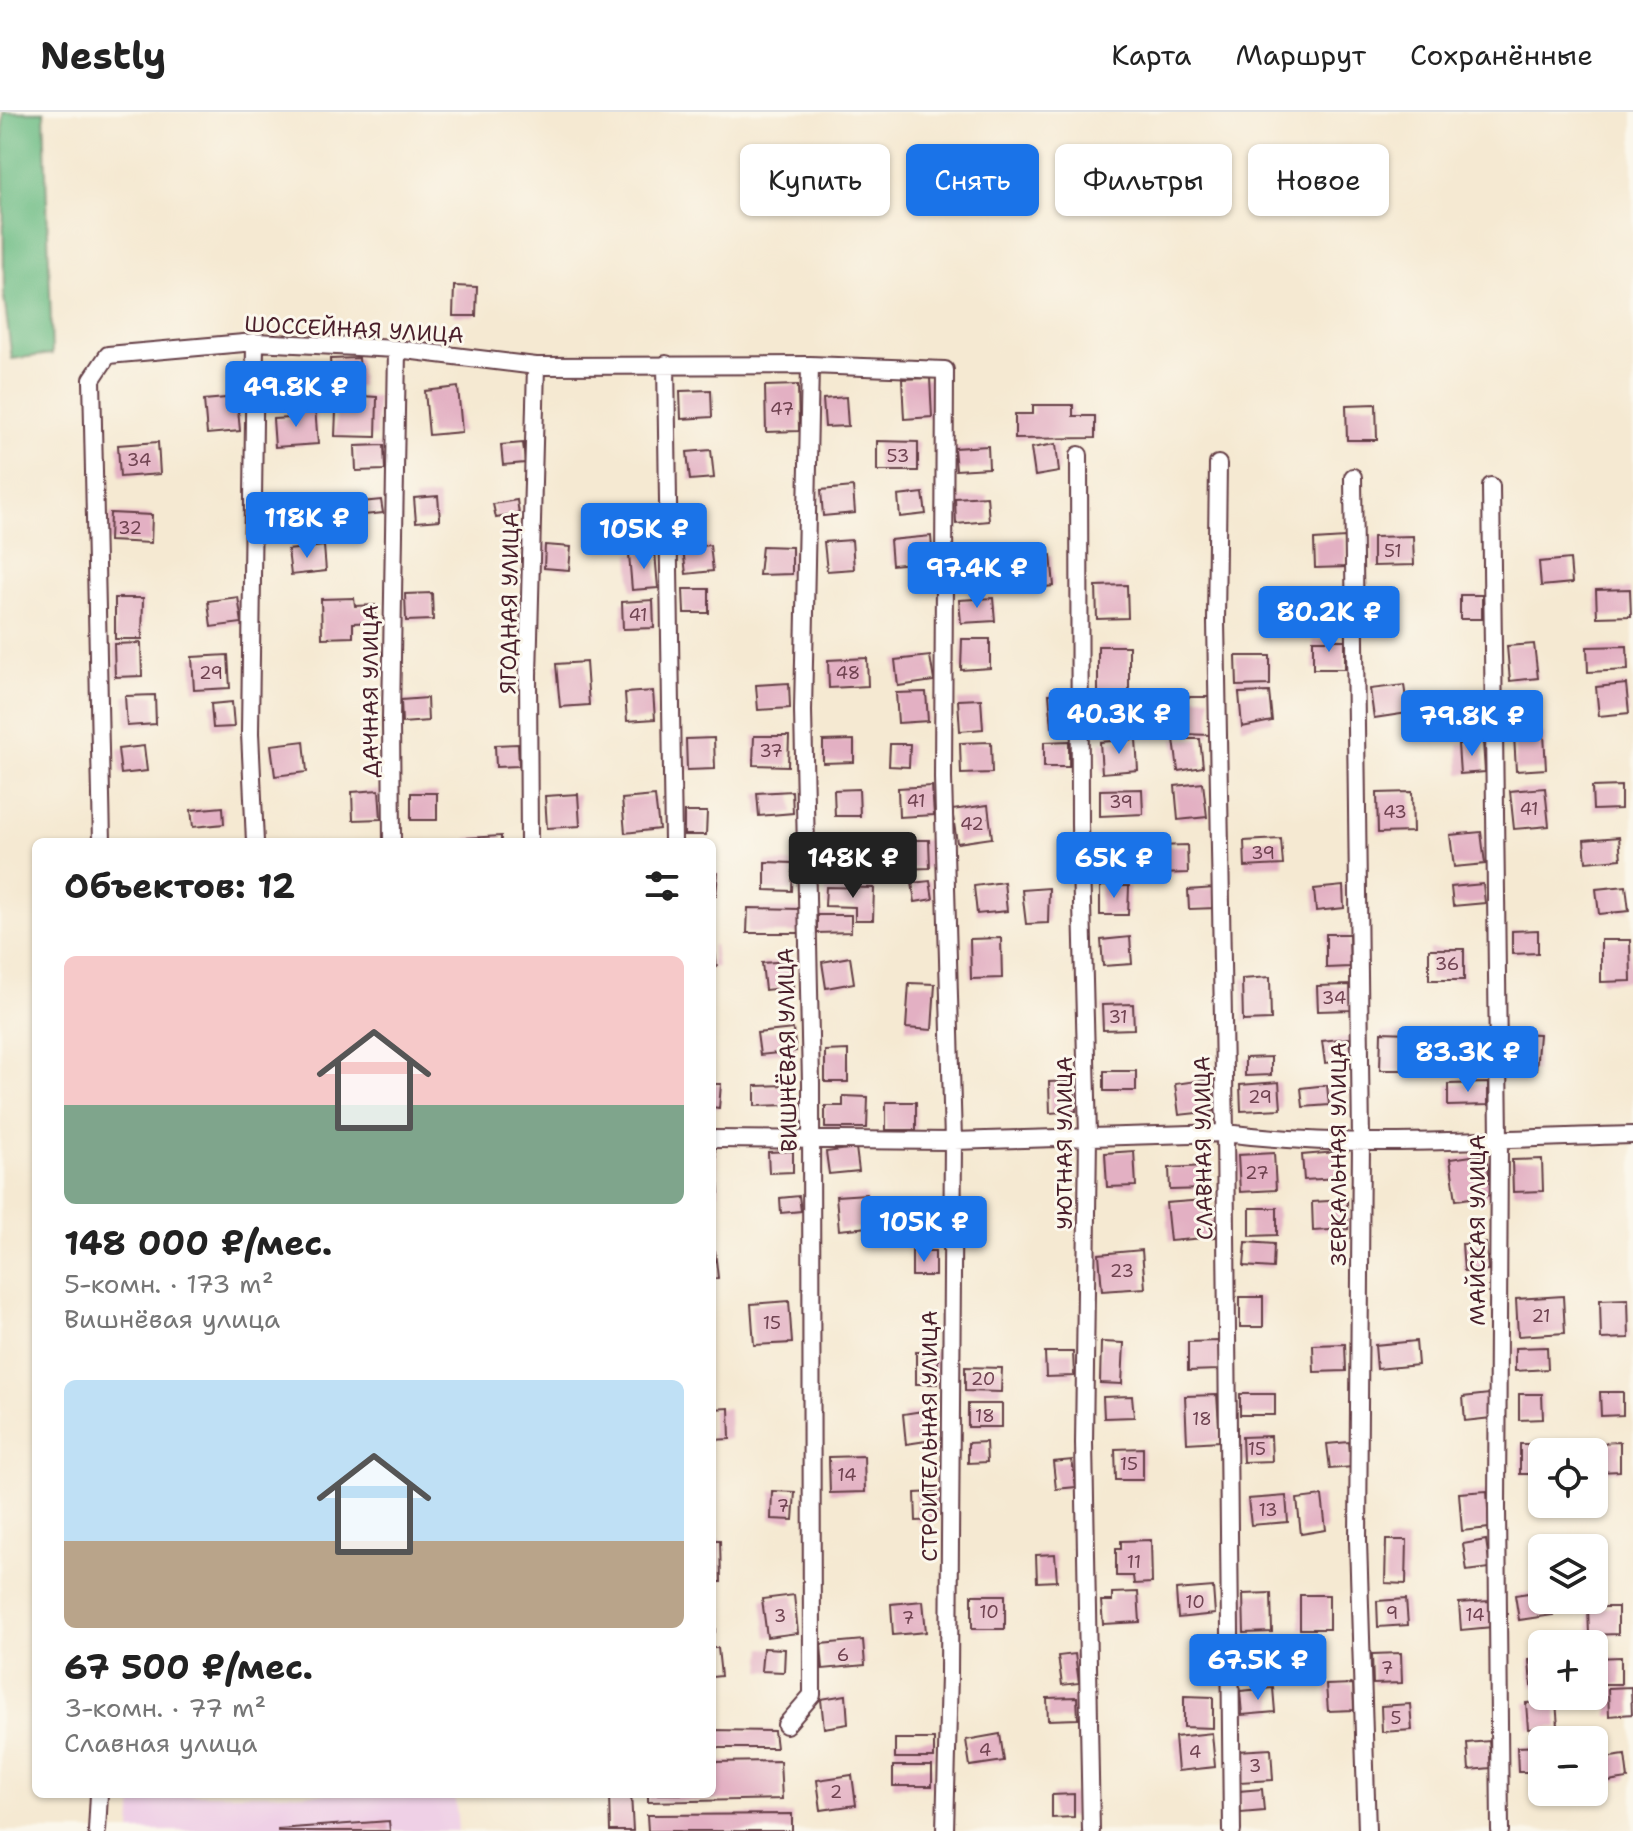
<!DOCTYPE html>
<html lang="ru">
<head>
<meta charset="utf-8">
<style>
  :root { --surface:#fff; --page:#f2f2f2; --text:#222; --muted:#767676; --line:#e0e0e0; --accent:#1a73e8 }
  body { margin:0; font-family:"Shantell Sans",sans-serif; background:var(--page); color:var(--text); height:100vh; display:flex; flex-direction:column; font-size:30px; white-space:nowrap }
  * { box-sizing:border-box; margin:0 }
  p { font-size:26px; color:var(--muted) }
  .icon { flex:none; width:44px; height:44px; fill:none; stroke:currentColor; stroke-width:2; stroke-linecap:round; stroke-linejoin:round }
  .map { position:relative; flex:1; overflow:hidden }
  .details { position:absolute; left:32px; top:726px; width:684px; height:960px; display:flex; flex-direction:column; background:var(--surface); border-radius:12px; box-shadow:0 2px 6px #0004 }
  .details>* { flex:none }
  .guide { position:absolute; left:740px; top:32px; width:760px; height:72px; display:flex; gap:16px }
  .controls { position:absolute; left:1528px; top:1326px; display:grid; gap:16px }
  .controls a { display:grid; place-items:center; width:80px; height:80px; border-radius:12px; background:var(--surface); box-shadow:0 2px 6px #0004; font-size:40px }
  .price { position:absolute; translate:-50% -68px; padding:0 18px; border-radius:8px; background:var(--accent); color:#fff; font-size:26px; line-height:52px; filter:drop-shadow(0 2px 4px #0008) }
  .price::after { content:''; position:absolute; left:50%; top:48px; width:24px; height:18px; margin-left:-12px; background:inherit; clip-path:polygon(0 0,100% 0,50% 100%) }
  .price.on { background:#222; color:#fff }
  ul { padding:0; list-style:none }
  li { display:grid; align-content:center; gap:16px; height:424px; padding:0 32px }
  li span { display:grid; place-items:center; height:248px; border-radius:12px; color:#555 }
  li>.icon { margin-inline-start:auto }
  span .icon { width:144px; height:144px; fill:#fffc; stroke-width:1 }
  li b { font-size:34px }
  h2 { display:flex; justify-content:space-between; align-items:center; height:96px; padding:0 32px; font-size:34px }
  .chip { padding:0 28px; border-radius:12px; background:var(--surface); box-shadow:0 2px 6px #0004; font-size:28px; line-height:72px }
  .chip.on { background:var(--accent); color:#fff }
  header { display:flex; align-items:center; gap:48px; box-sizing:border-box; height:112px; padding:0 40px; background:var(--surface); border-bottom:2px solid var(--line) }
  header strong { font-size:38px }
  nav { display:flex; gap:44px; margin-inline-start:auto; font-size:28px }
  .map>svg:first-child { display:block }
  .built { fill:#efd0e6 }
  .forest { fill:#6fbd86; stroke:#5c6e58; stroke-width:2 }
  .building { fill:#e3b0c3 }
  .lines { fill:none; stroke-linecap:round; stroke-linejoin:round }
  .street-casing { stroke:#643d44; stroke-width:20 }
  .street { stroke:#fff; stroke-width:16 }
  .labels { text-anchor:middle; stroke-width:6; stroke-linejoin:round; paint-order:stroke }
  .number-label { font-size:18px; fill:#704351 }
  .street-label { font-size:22px; fill:#4a1f2b; stroke:#fbf7ec }
</style>
</head>
<body>
<header>
<strong>Nestly</strong>
<nav><a>Карта</a><a>Маршрут</a><a>Сохранённые</a></nav>
</header>
<div class="map">
<svg width="1633" height="1719" viewBox="0 0 1633 1719">
  <rect width="100%" height="100%" fill="#fbf7ec"/>
  <filter id="ink" filterUnits="userSpaceOnUse"><feTurbulence type="fractalNoise" baseFrequency=".0125" numOctaves="2"/><feDisplacementMap in="SourceGraphic" scale="16" xChannelSelector="R" yChannelSelector="G"/><feConvolveMatrix kernelMatrix="1 2 1 2 8 2 1 2 1" color-interpolation-filters="sRGB"/></filter>
  <filter id="wash" filterUnits="userSpaceOnUse"><feTurbulence type="fractalNoise" baseFrequency=".006" numOctaves="4" result="noise"/><feDisplacementMap in="SourceGraphic" scale="32" xChannelSelector="R" yChannelSelector="G"/><feGaussianBlur stdDeviation="1.8" result="paint"/><feColorMatrix in="noise" values="0 0 0 0 0 0 0 0 0 0 0 0 0 0 0 0 0 1.4 0 .05"/><feComposite in="paint" operator="in"/></filter>
  <g filter="url(#wash)">
    <rect width="100%" height="100%" fill="#f5e9d2"/>
    <path class="built" d="M133 1682H455L458 1719H131Z"/>
    <path class="forest" d="M3 0H44L52 242 12 247 4 185Z"/>
    <g id="blocks">
      <path class="building" d="M454 174 477 175 476 204H453Z
        M359 246 361 275 332 276 330 247Z
        M930 266 932 305 904 307 902 267Z
        M798 273 799 319 766 320 765 274Z
        M458 275 462 320 429 323 425 279Z
        M711 278 712 305 681 307 680 279Z
        M361 284 377 285 376 325 335 324 336 299H360Z
        M237 285 240 319 207 322 204 288Z
        M846 285 848 314 825 315 823 287Z
        M1376 292 1377 328H1347L1346 293Z
        M1033 293H1073V304H1095V326L1015 327V302H1033Z
        M315 296 318 332 275 335 273 307 290 306V298Z
        M877 329 918 330V359H877Z
        M158 330 160 362 120 365 118 333Z
        M523 331 525 351 503 353 501 333Z
        M1056 332 1059 360 1035 364 1031 336Z
        M384 333 385 358 356 359 355 334Z
        M988 334 989 356 956 358 954 336Z
        M711 338 714 366 690 368 687 340Z
        M853 375 855 401 823 404 821 378Z
        M923 381 926 402 900 405 898 384Z
        M298 384 299 410 273 411 272 386Z
        M438 384 440 408 416 410 414 386Z
        M987 384 989 409 956 412 955 386Z
        M381 388 383 401 364 403 362 390Z
        M517 388 519 402 496 406 493 392Z
        M110 401 152 403 151 431 109 429Z
        M931 424 933 449 892 453 890 428Z
        M1413 424 1414 453 1373 454V425Z
        M1345 426 1346 455 1315 456 1314 428Z
        M852 428 854 457 827 459 824 430Z
        M545 433 571 435 569 458 544 456Z
        M710 433 713 459 686 462 683 436Z
        M324 434 326 459 291 463 288 438Z
        M762 434 792 435V462L759 463Z
        M655 440 658 476 632 478 629 442Z
        M1051 443 1054 474 1024 477 1022 445Z
        M1570 447 1572 471 1541 474 1539 450Z
        M1127 473 1128 506 1097 507 1096 474Z
        M683 477H709V501H684Z
        M1630 477 1631 504 1597 505 1596 478Z
        M432 481 433 508 406 509 405 482Z
        M1460 483H1482V507H1460Z
        M238 485 242 511 211 515 208 489Z
        M115 486H143L142 527H115Z
        M354 486 355 494 375 493V510L353 511V525L322 526 321 487Z
        M993 486 995 509 961 511 959 488Z
        M653 488 654 516 623 517 622 490Z
        M962 527H990V556L961 558Z
        M1313 528H1345V557H1313Z
        M141 531 142 564 115 565 114 532Z
        M1534 532 1538 566 1510 569 1507 534Z
        M1098 534H1129V585H1098Z
        M1627 534 1628 558 1588 560 1587 535Z
        M228 543 230 576 194 578 192 545Z
        M930 544 934 569 898 574 895 548Z
        M1236 544H1270V573L1237 574Z
        M867 546 868 574 829 576 828 548Z
        M586 550 589 593 560 595 556 552Z
        M789 571 790 596 758 598 756 573Z
        M1626 572 1629 601 1599 604 1596 575Z
        M1404 573 1408 601 1374 606 1370 577Z
        M653 579 655 607 627 609 625 581Z
        M926 580 928 609 898 611 896 581Z
        M1269 580 1272 609 1242 615 1239 581Z
        M1069 581 1071 614 1052 615 1049 582Z
        M155 583 156 612 127 614 125 584Z
        M1184 585H1210V623L1184 622Z
        M427 586 428 609 402 611 401 588Z
        M981 587 983 617 960 619 958 588Z
        M232 590 234 615 213 616 211 592Z
        M1544 622 1546 657 1516 659 1514 623Z
        M754 624H789L788 654 753 653Z
        M714 626 715 657 687 658 686 627Z
        M1136 627 1138 658 1102 661 1100 630Z
        M1174 627H1200L1203 655 1178 659Z
        M854 628V650L823 651V629Z
        M304 629 307 660 275 664 271 633Z
        M1069 629V655H1044V630Z
        M991 630 992 661 961 662 960 631Z
        M1483 630 1485 660 1460 662 1458 632Z
        M518 632 519 654 496 655 495 633Z
        M890 632H910L909 655 889 654Z
        M144 634 147 659 121 662 118 637Z
        M1203 671 1207 705 1178 708 1175 674Z
        M932 674 934 703 899 705 898 676Z
        M1621 674V697L1593 698 1592 675Z
        M1545 676 1549 714 1514 717 1510 679Z
        M859 677 860 704H835L834 678Z
        M1142 677 1143 702 1100 704V678Z
        M379 678 381 707 353 708 352 680Z
        M792 679 793 701 759 704 757 681Z
        M1412 680 1413 720 1378 721 1377 681Z
        M411 681H437V708H411Z
        M578 682 580 714 547 716 545 684Z
        M655 684 659 717 625 721 622 687Z
        M988 693 992 726 957 731 952 698Z
        M223 695 224 712 193 715 191 698Z
        M684 700H707L706 723H684Z
        M1481 720 1485 752 1454 755 1450 723Z
        M501 724V730H468L467 726Z
        M1619 725 1621 747 1586 750 1584 728Z
        M1281 727 1283 753 1245 755 1244 729Z
        M900 728H929L930 756 901 757Z
        M1128 730 1129 755 1105 756 1103 731Z
        M1187 733 1188 761 1159 762 1158 734Z
        M765 750 793 751 792 779 765 778Z
        M712 760 718 761 716 783H712Z
        M930 769 933 787 915 790 912 771Z
        M1004 770 1007 799 977 802 974 774Z
        M1483 772 1485 791 1453 794 1451 775Z
        M1100 774H1129L1128 803H1100Z
        M1343 774 1344 796 1316 799 1314 777Z
        M1626 774 1629 799 1599 802 1596 777Z
        M826 775 874 776 873 808H855V795L825 794Z
        M1049 776 1048 811 1026 812 1022 778Z
        M1215 776 1216 796 1189 797 1188 778Z
        M748 796 800 797V821H747Z
        M817 803H851V820L817 821Z
        M1538 818V841L1512 842V819Z
        M1326 822H1349L1350 855 1326 856Z
        M1130 825 1132 852 1103 854 1101 828Z
        M1001 826 1002 866 971 867 970 827Z
        M1601 828H1630L1631 869 1601 870Z
        M712 833H714L717 855 712 856Z
        M1429 837H1464V868H1429Z
        M850 845 854 871 826 876 822 850Z
        M790 849 793 875 765 878 762 851Z
        M1270 865 1271 908 1243 909 1242 867Z
        M909 871 935 872 932 918 906 916Z
        M1351 873 1352 898 1318 899 1317 874Z
        M1133 892 1134 917 1103 918 1102 893Z
        M793 917 796 939 760 943 757 921Z
        M1448 919H1483V955H1448Z
        M1381 920 1411 921 1410 958H1380Z
        M1515 921 1539 922 1536 959 1512 957Z
        M1349 926 1351 948 1325 951 1322 929Z
        M848 938V970H825V939Z
        M1271 945V963L1245 964V946Z
        M1104 959H1136V979H1104Z
        M1211 967 1215 999 1179 1003 1175 972Z
        M1074 969 1076 999 1050 1001 1049 970Z
        M1279 970 1281 997 1241 999 1240 973Z
        M1488 971V993L1448 994V972Z
        M712 972H721L719 996 712 995Z
        M787 973 788 993 755 994V974Z
        M1327 973 1329 993 1303 995 1301 976Z
        M843 984 868 985 867 1016H825V994H843Z
        M886 990H916V1018H886Z
        M787 1001H802L803 1019H788Z
        M856 1036 859 1059 829 1062 826 1040Z
        M715 1038 719 1081 712 1082V1039Z
        M793 1039V1060L769 1061 768 1040Z
        M1134 1039 1136 1074 1107 1075 1105 1041Z
        M1336 1040 1338 1066 1304 1068 1302 1043Z
        M1274 1041 1276 1078 1240 1080 1238 1043Z
        M1486 1042 1492 1083 1456 1088 1450 1047Z
        M1542 1047 1543 1079 1513 1080 1512 1048Z
        M1205 1054 1206 1077 1170 1078 1169 1056Z
        M866 1082 869 1115 839 1118 836 1084Z
        M799 1084 801 1099 781 1101 780 1086Z
        M1204 1088 1205 1109 1214 1108 1215 1125 1170 1129 1166 1091Z
        M1347 1088 1348 1117 1313 1119 1312 1090Z
        M887 1095H907V1127H887Z
        M1250 1096H1277V1123L1250 1124Z
        M1246 1130 1274 1132 1273 1156 1244 1154Z
        M1486 1131 1488 1158 1464 1159 1462 1132Z
        M1142 1138 1145 1176 1102 1179 1099 1142Z
        M712 1139H715L718 1166 712 1167Z
        M912 1139H935V1164H912Z
        M1563 1184 1565 1221 1518 1224 1516 1187Z
        M1240 1185H1263V1215H1240Z
        M1628 1187 1629 1226 1601 1227 1600 1188Z
        M789 1189 792 1231 754 1233 751 1192Z
        M1219 1229V1258L1188 1259V1230Z
        M1416 1229 1418 1253 1377 1257 1375 1233Z
        M1101 1230 1124 1231 1122 1272 1100 1271Z
        M1345 1232 1346 1259 1314 1260 1313 1233Z
        M1547 1235 1548 1257 1515 1259V1236Z
        M916 1240H938V1272H916Z
        M1045 1240H1073L1074 1264 1046 1265Z
        M965 1255 1002 1256 1001 1280 965 1279Z
        M1600 1280H1623V1303L1601 1304Z
        M1240 1282H1275V1303H1240Z
        M1489 1282 1491 1306 1465 1309 1463 1285Z
        M1519 1282H1542L1543 1307 1519 1308Z
        M1217 1283 1220 1329 1187 1331 1185 1284Z
        M1132 1284 1134 1305 1104 1306 1103 1285Z
        M968 1292H1002V1315H968Z
        M729 1296 730 1327 712 1328V1297Z
        M929 1298 933 1328 906 1332 903 1302Z
        M1271 1324 1272 1349 1243 1350 1242 1325Z
        M986 1330 987 1350 968 1351V1331Z
        M1349 1330 1352 1355 1330 1357 1327 1332Z
        M1620 1330V1359L1599 1360V1331Z
        M1520 1332H1555V1340H1542V1362H1520Z
        M1143 1336V1368H1116L1115 1337Z
        M864 1344 865 1380 830 1381 829 1345Z
        M1072 1348 1076 1375 1056 1377 1053 1350Z
        M772 1379 795 1380 793 1408 771 1407Z
        M1487 1379 1489 1416 1462 1419 1459 1381Z
        M936 1380 937 1408 916 1409 915 1381Z
        M1286 1384 1288 1410 1251 1413 1248 1387Z
        M1322 1384 1326 1418 1301 1422 1297 1387Z
        M712 1428H720L721 1470H712Z
        M1151 1428 1152 1471 1134 1472 1133 1464H1116V1437H1121V1429Z
        M1386 1428H1407L1406 1472 1385 1471Z
        M1486 1428 1490 1456 1467 1459 1463 1432Z
        M1055 1442 1057 1469 1037 1470 1036 1443Z
        M1213 1475 1215 1502 1178 1506 1176 1478Z
        M1542 1479V1488H1551L1553 1503 1519 1508 1515 1483Z
        M1138 1480 1140 1510 1103 1512 1101 1489H1112V1481Z
        M1271 1481 1272 1520 1244 1521 1243 1482Z
        M794 1483 798 1521 767 1525 762 1487Z
        M972 1483H1005V1517H972Z
        M1300 1483H1329V1517H1300Z
        M1406 1487 1408 1513 1378 1515 1377 1489Z
        M923 1489 926 1520 893 1523 891 1492Z
        M1490 1489 1492 1515 1461 1518 1459 1491Z
        M712 1490H715V1520H712Z
        M1588 1495H1618V1522L1589 1523Z
        M863 1528 865 1553 823 1557 821 1532Z
        M712 1536H718L721 1564 712 1565Z
        M763 1536 785 1537 784 1560 761 1559Z
        M1401 1541 1402 1571 1373 1572 1372 1542Z
        M1075 1542 1079 1571 1062 1573 1058 1544Z
        M1621 1545V1572H1594V1546Z
        M1542 1547V1573L1531 1574 1529 1548Z
        M1353 1572 1354 1598 1328 1599 1326 1573Z
        M1631 1575 1632 1602 1609 1604 1608 1576Z
        M1273 1576 1275 1600 1242 1603 1240 1579Z
        M846 1583 848 1612 824 1616 821 1587Z
        M1184 1584 1213 1585V1616L1184 1615Z
        M1077 1585 1078 1607 1048 1608 1047 1586Z
        M1556 1589 1558 1615 1528 1617 1526 1591Z
        M1410 1592 1412 1618 1382 1620 1381 1594Z
        M712 1618 774 1619 776 1636H712Z
        M1212 1621 1215 1655 1178 1659 1175 1625Z
        M1000 1622 1004 1649 970 1654 966 1628Z
        M895 1627H934V1646H895Z
        M1489 1629 1491 1656 1469 1658 1467 1631Z
        M1542 1634V1660H1518L1517 1635Z
        M1271 1637 1273 1668 1239 1670 1237 1639Z
        M1625 1643 1628 1667 1601 1671 1597 1647Z
        M780 1649 782 1687 648 1690V1682H712V1650Z
        M893 1654H932V1674H893Z
        M852 1663 856 1693 821 1698 817 1668Z
        M1262 1677 1264 1699 1241 1701 1239 1679Z
        M609 1682H631L633 1719H610Z
        M1074 1682V1705L1052 1706V1683Z
        M792 1702V1719H648L647 1703Z
        M389 1709 390 1719H278V1717Z"/>
    </g>
  </g>
  <g filter="url(#ink)">
    <use href="#blocks" fill-opacity="0" stroke="#643d44" stroke-width="2"/>
    <g class="lines">
      <g class="street-casing">
        <path id="street" d="M255 230 250 621 255 730
          M666 252 673 730
          M1079 343 1080 713 1088 1024 1084 1331 1091 1719
          M1218 352 1216 510 1225 1021 1232 1719
          M1353 365 1361 1029 1358 1429 1367 1719
          M1491 374 1499 1026 1497 1395 1500 1719
          M102 730 92 267 108 243 255 230 397 237 536 254 810 253 945 258 943 666 953 1029 949 1562 945 1719
          M392 730 391 607 397 237
          M529 730 528 563 536 254
          M712 1027 953 1029 1225 1021C1359 1038 1498 1026 1633 1023
          M786 1613 812 1583 811 971 803 599 810 253
          M97 1719 99 1682"/>
      </g>
      <use href="#street" class="street"/>
    </g>
  </g>
  <g class="labels">
    <g class="number-label">
      <text x="782" y="303">47</text>
      <text x="898" y="350">53</text>
      <text x="139" y="354">34</text>
      <text x="130" y="422">32</text>
      <text x="1393" y="445">51</text>
      <text x="638" y="509">41</text>
      <text x="211" y="567">29</text>
      <text x="848" y="567">48</text>
      <text x="771" y="645">37</text>
      <text x="916" y="695">41</text>
      <text x="1121" y="696">39</text>
      <text x="1529" y="703">41</text>
      <text x="1395" y="706">43</text>
      <text x="972" y="718">42</text>
      <text x="1263" y="747">39</text>
      <text x="1447" y="858">36</text>
      <text x="1334" y="892">34</text>
      <text x="1118" y="911">31</text>
      <text x="1260" y="991">29</text>
      <text x="1257" y="1067">27</text>
      <text x="1122" y="1165">23</text>
      <text x="1541" y="1210">21</text>
      <text x="772" y="1217">15</text>
      <text x="983" y="1273">20</text>
      <text x="985" y="1310">18</text>
      <text x="1202" y="1313">18</text>
      <text x="1257" y="1343">15</text>
      <text x="1129" y="1358">15</text>
      <text x="847" y="1369">14</text>
      <text x="783" y="1400">7</text>
      <text x="1268" y="1404">13</text>
      <text x="1134" y="1456">11</text>
      <text x="1195" y="1496">10</text>
      <text x="989" y="1506">10</text>
      <text x="1392" y="1507">9</text>
      <text x="1475" y="1509">14</text>
      <text x="780" y="1510">3</text>
      <text x="908" y="1512">7</text>
      <text x="843" y="1549">6</text>
      <text x="1387" y="1562">7</text>
      <text x="1396" y="1612">5</text>
      <text x="985" y="1644">4</text>
      <text x="1195" y="1646">4</text>
      <text x="1255" y="1660">3</text>
      <text x="836" y="1686">2</text>
    </g>
    <g class="street-label">
      <text transform="translate(354 217) rotate(3)" y="8">ШОССЕЙНАЯ УЛИЦА</text>
      <text transform="translate(509 491) rotate(-89)" y="8">ЯГОДНАЯ УЛИЦА</text>
      <text transform="translate(370 579) rotate(-90)" y="8">ДАЧНАЯ УЛИЦА</text>
      <text transform="translate(787 938) rotate(-91)" y="8">ВИШНЁВАЯ УЛИЦА</text>
      <text transform="translate(1064 1031) rotate(-90)" y="8">УЮТНАЯ УЛИЦА</text>
      <text transform="translate(1203 1036) rotate(-91)" y="8">СЛАВНАЯ УЛИЦА</text>
      <text transform="translate(1338 1042) rotate(-90)" y="8">ЗЕРКАЛЬНАЯ УЛИЦА</text>
      <text transform="translate(1477 1118) rotate(-90)" y="8">МАЙСКАЯ УЛИЦА</text>
      <text transform="translate(929 1324) rotate(-90)" y="8">СТРОИТЕЛЬНАЯ УЛИЦА</text>
    </g>
  </g>
</svg>
<div class="controls">
<a><svg class="icon" aria-label="locate" viewBox="0 0 24 24"><circle cx="12" cy="12" r="6"/><path d="M12 2v4M12 18v4M2 12h4M18 12h4"/></svg></a>
<a><svg class="icon" aria-label="layers" viewBox="0 0 24 24"><path d="M12 4l9 5-9 5-9-5zM3 14l9 5 9-5"/></svg></a>
<a>+</a>
<a>−</a>
</div>
<b class="price" style="left:296px;top:317px">49.8K ₽</b>
<b class="price" style="left:307px;top:448px">118K ₽</b>
<b class="price" style="left:644px;top:459px">105K ₽</b>
<b class="price" style="left:977px;top:498px">97.4K ₽</b>
<b class="price" style="left:1329px;top:542px">80.2K ₽</b>
<b class="price" style="left:1119px;top:644px">40.3K ₽</b>
<b class="price" style="left:1472px;top:646px">79.8K ₽</b>
<b class="price on" style="left:853px;top:788px">148K ₽</b>
<b class="price" style="left:1114px;top:788px">65K ₽</b>
<b class="price" style="left:1468px;top:982px">83.3K ₽</b>
<b class="price" style="left:924px;top:1152px">105K ₽</b>
<b class="price" style="left:1258px;top:1590px">67.5K ₽</b>
<div class="guide">
<a class="chip">Купить</a>
<a class="chip on">Снять</a>
<a class="chip">Фильтры</a>
<a class="chip">Новое</a>
</div>
<section class="details">
<h2>Объектов: 12<svg class="icon" aria-label="filters" viewBox="0 0 24 24"><path d="M4 7h16M4 17h16"/><circle cx="9" cy="7" r="2"/><circle cx="15" cy="17" r="2"/></svg></h2>
<ul>
<li><span style="background:linear-gradient(#f6c9c9 60%,#7fa58c 0)"><svg class="icon" aria-label="home" viewBox="0 0 24 24"><path d="M3 11l9-7 9 7M6 9v11h12V9"/></svg></span><div><b>148 000 ₽/мес.</b><p>5-комн. · 173 m²</p><p>Вишнёвая улица</p></div></li>
<li><span style="background:linear-gradient(#bfe0f5 65%,#b9a48a 0)"><svg class="icon" aria-label="home" viewBox="0 0 24 24"><path d="M3 11l9-7 9 7M6 9v11h12V9"/></svg></span><div><b>67 500 ₽/мес.</b><p>3-комн. · 77 m²</p><p>Славная улица</p></div></li>
</ul>
</section>
</div>
</body>
</html>
